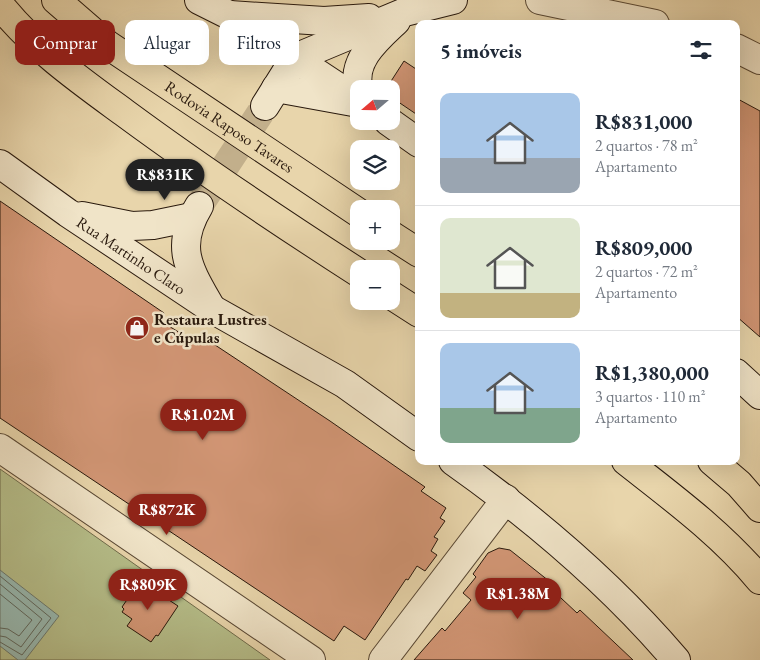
<!DOCTYPE html>
<html lang="pt">
<head>
<meta charset="utf-8">
<style>
  :root { --surface:#fff; --page:#f2f2f3; --text:#1f2937; --muted:#747a83; --line:#e0e1e3; --accent:#8f2418 }
  body { margin:0; font-family:"EB Garamond",serif; background:var(--page); color:var(--text); height:100vh; display:flex; flex-direction:column; font-size:19px; white-space:nowrap }
  * { box-sizing:border-box; margin:0 }
  p { font-size:16px; color:var(--muted) }
  .icon { flex:none; width:28px; height:28px; fill:none; stroke:currentColor; stroke-width:2; stroke-linecap:round; stroke-linejoin:round }
  .map { position:relative; flex:1; overflow:hidden }
  .details { position:absolute; left:415px; top:20px; width:325px; height:445px; display:flex; flex-direction:column; background:var(--surface); border-radius:10px; box-shadow:0 5px 20px #0002 }
  .details>* { flex:none }
  .top-card { position:absolute; left:15px; top:20px; width:325px; height:45px; display:flex; gap:10px }
  .needle { width:32px; rotate:250deg }
  .buttons { position:absolute; left:350px; top:80px; display:grid; gap:10px }
  .buttons a { display:grid; place-items:center; width:50px; height:50px; border-radius:10px; background:var(--surface); box-shadow:0 5px 20px #0002; font-size:25px }
  .price { position:absolute; translate:-50% -42px; padding:0 11px; border-radius:18px; background:var(--accent); color:#fff; font-size:16px; line-height:32px; filter:drop-shadow(0 1px 2px #0008) }
  .price::after { content:''; position:absolute; left:50%; top:30px; width:15px; height:11px; margin-left:-8px; background:inherit; clip-path:polygon(0 0,100% 0,50% 100%) }
  .price.current { background:#222; color:#fff }
  ul { padding:0; list-style:none }
  li { display:flex; align-items:center; gap:15px; height:125px; padding:0 25px }
  li+li { border-top:1px solid var(--line) }
  li span { display:grid; place-items:center; flex:none; width:140px; height:100px; border-radius:10px; color:#555 }
  li>.icon { margin-inline-start:auto }
  span .icon { width:60px; height:60px; fill:#fffc; stroke-width:1 }
  li b { font-size:21px }
  h2 { display:flex; justify-content:space-between; align-items:center; height:60px; padding:0 25px; font-size:21px }
  .tag { padding:0 18px; border-radius:10px; background:var(--surface); box-shadow:0 5px 20px #0002; font-size:18px; line-height:45px }
  .tag.current { background:var(--accent); color:#fff }
  .map>svg:first-child { display:block }
  .green { fill:#b5bd89; stroke:#6f6b4b }
  .water { fill:#98b8af; stroke:#6c786e }
  .lines { fill:none; stroke-linecap:round; stroke-linejoin:round }
  .shore { stroke:#60685e; stroke-width:1 }
  .building { fill:#d29675; stroke:#29190d }
  .secondary-tunnel { stroke:#c2af8b; stroke-width:28; stroke-dasharray:28 14; stroke-linecap:butt }
  .street-casing { stroke:#594834; stroke-width:30 }
  .secondary-casing { stroke:#29190d; stroke-width:30 }
  .highway-casing { stroke:#29190d; stroke-width:30 }
  .street { stroke:#f0e4c8; stroke-width:28 }
  .secondary { stroke:#f0e4c8; stroke-width:28 }
  .highway { stroke:#e8d5ab; stroke-width:28 }
  .labels { text-anchor:middle; stroke-width:5; stroke-linejoin:round; paint-order:stroke }
  .street-label { font-size:16px; fill:#29190d; stroke:#f0e4c8 }
  .poi-label { font-size:16px; font-weight:bold; fill:#29190d; stroke:#f0e4c8; text-anchor:start }
</style>
</head>
<body>
<div class="map">
<svg width="760" height="660" viewBox="0 0 760 660">
  <rect width="100%" height="100%" fill="#e8d5ab"/>
  <filter id="stains"><feTurbulence type="fractalNoise" baseFrequency=".004" numOctaves="4"/><feColorMatrix values="0 0 0 0 .2 0 0 0 0 .09 0 0 0 0 .02 0 0 0 .5 -.17"/></filter>
  <radialGradient id="worn" r=".72"><stop offset=".6" stop-color="#630" stop-opacity="0"/><stop offset="1" stop-color="#630" stop-opacity=".3"/></radialGradient>
  <path class="green" d="M0 469 270 660H0Z"/>
  <path class="water" d="M0 570 59 616 25 660H18L0 646Z"/>
  <g class="lines">
    <path class="shore" d="M0 576 51 618 22 655 0 642
      M0 584 42 619 21 647 6 637 0 636
      M0 594 32 620 19 636 8 629 0 628"/>
  </g>
  <path class="building" d="M404 61 419 71V116L391 97V89H386Z
    M736 98 760 111V337L736 316Z
    M0 201 164 313 159 320 198 344 203 337 330 421 425 487 421 491 446 508 440 518 445 521 434 537 438 539 431 551 437 555 425 571 417 566 408 580 406 579 365 640 344 626 334 641 0 418Z
    M499 548 510 550 549 581 546 584 577 613 580 610 633 660H414L442 628 445 631 471 600 463 593 476 577 473 574 488 553Z
    M140 581 178 606 158 636 156 635 151 642 127 626 132 619 122 612 124 609 122 607Z"/>
  <g class="lines">
    <path class="secondary-tunnel" d="M199 206 265 106"/>
    <g class="street-casing">
      <path id="street" d="M540 0 655 24
        M736 48 760 60
        M0 448 311 660
        M383 660 506 499"/>
    </g>
    <g class="secondary-casing">
      <g id="secondary">
        <path d="M199 0 229 15 359 101"/>
        <path d="M230 15 324 21 369 18"/>
        <path d="M276 88 353 102"/>
        <path d="M359 90C350 61 378 38 396 21"/>
        <path d="M265 106 295 58 405 12 453 0"/>
        <path d="M388 121 419 143"/>
        <path id="s1" d="M0 164 68 213 212 309 345 384 419 437"/>
        <path d="M199 206C174 247 189 269 210 306"/>
        <path d="M82 216 132 226 153 225 192 217"/>
        <path d="M736 373 760 395"/>
        <path d="M453 461C535 519 611 584 676 660"/>
      </g>
    </g>
    <g class="highway-casing">
      <g id="highway">
        <path id="s2" d="M56 0 108 45 359 213"/>
        <path d="M0 5C35 49 81 81 126 114 202 170 280 222 359 273"/>
        <path d="M391 235 419 253"/>
        <path d="M391 295 419 313"/>
        <path d="M626 461C673 498 722 534 760 580"/>
        <path d="M712 461 739 484 760 508"/>
      </g>
    </g>
    <use href="#street" class="street"/>
    <use href="#secondary" class="secondary"/>
    <use href="#highway" class="highway"/>
  </g>
  <defs>
    <g id="shop-disc" transform="scale(1.25)"><circle r="9.5" fill="#8f2418" stroke="#f0e4c8"/><path d="M-5-2.5h2.3a2.7 3.5 0 0 1 5.4 0H5L5.5 6h-11ZM-1.5-2.5h3a1.5 2.3 0 0 0-3 0Z" fill="#fff"/></g>
  </defs>
  <g fill-rule="evenodd">
    <use href="#shop-disc" x="137" y="328"/>
  </g>
  <g class="labels">
    <g class="street-label">
      <text dy="6" stroke="none"><textPath href="#s2" startOffset="215">Rodovia Raposo Tavares</textPath></text>
      <text dy="6" stroke="none"><textPath href="#s1" startOffset="160">Rua Martinho Claro</textPath></text>
    </g>
    <g class="poi-label">
      <text x="154" y="325">Restaura Lustres<tspan x="154" dy="18">e Cúpulas</tspan></text>
    </g>
  </g>
  <rect width="100%" height="100%" filter="url(#stains)"/>
  <rect width="100%" height="100%" fill="url(#worn)"/>
</svg>
<div class="buttons">
<a><svg class="needle" viewBox="-14 -14 28 28"><path d="M0-13l5 13h-10z" fill="#e53935"/><path d="M0 13l5-13h-10z" fill="#747a83"/></svg></a>
<a><svg class="icon" aria-label="layers" viewBox="0 0 24 24"><path d="M12 4l9 5-9 5-9-5zM3 14l9 5 9-5"/></svg></a>
<a>+</a>
<a>−</a>
</div>
<b class="price current" style="left:165px;top:201px">R$831K</b>
<b class="price" style="left:203px;top:441px">R$1.02M</b>
<b class="price" style="left:167px;top:536px">R$872K</b>
<b class="price" style="left:148px;top:611px">R$809K</b>
<b class="price" style="left:518px;top:620px">R$1.38M</b>
<div class="top-card">
<a class="tag current">Comprar</a>
<a class="tag">Alugar</a>
<a class="tag">Filtros</a>
</div>
<section class="details">
<h2>5 imóveis<svg class="icon" aria-label="filters" viewBox="0 0 24 24"><path d="M4 7h16M4 17h16"/><circle cx="9" cy="7" r="2"/><circle cx="15" cy="17" r="2"/></svg></h2>
<ul>
<li><span style="background:linear-gradient(#a9c7e8 65%,#9aa5b1 0)"><svg class="icon" aria-label="home" viewBox="0 0 24 24"><path d="M3 11l9-7 9 7M6 9v11h12V9"/></svg></span><div><b>R$831,000</b><p>2 quartos · 78 m²</p><p>Apartamento</p></div></li>
<li><span style="background:linear-gradient(#dfe7d0 75%,#c2b280 0)"><svg class="icon" aria-label="home" viewBox="0 0 24 24"><path d="M3 11l9-7 9 7M6 9v11h12V9"/></svg></span><div><b>R$809,000</b><p>2 quartos · 72 m²</p><p>Apartamento</p></div></li>
<li><span style="background:linear-gradient(#a9c7e8 65%,#7fa58c 0)"><svg class="icon" aria-label="home" viewBox="0 0 24 24"><path d="M3 11l9-7 9 7M6 9v11h12V9"/></svg></span><div><b>R$1,380,000</b><p>3 quartos · 110 m²</p><p>Apartamento</p></div></li>
</ul>
</section>
</div>
</body>
</html>
